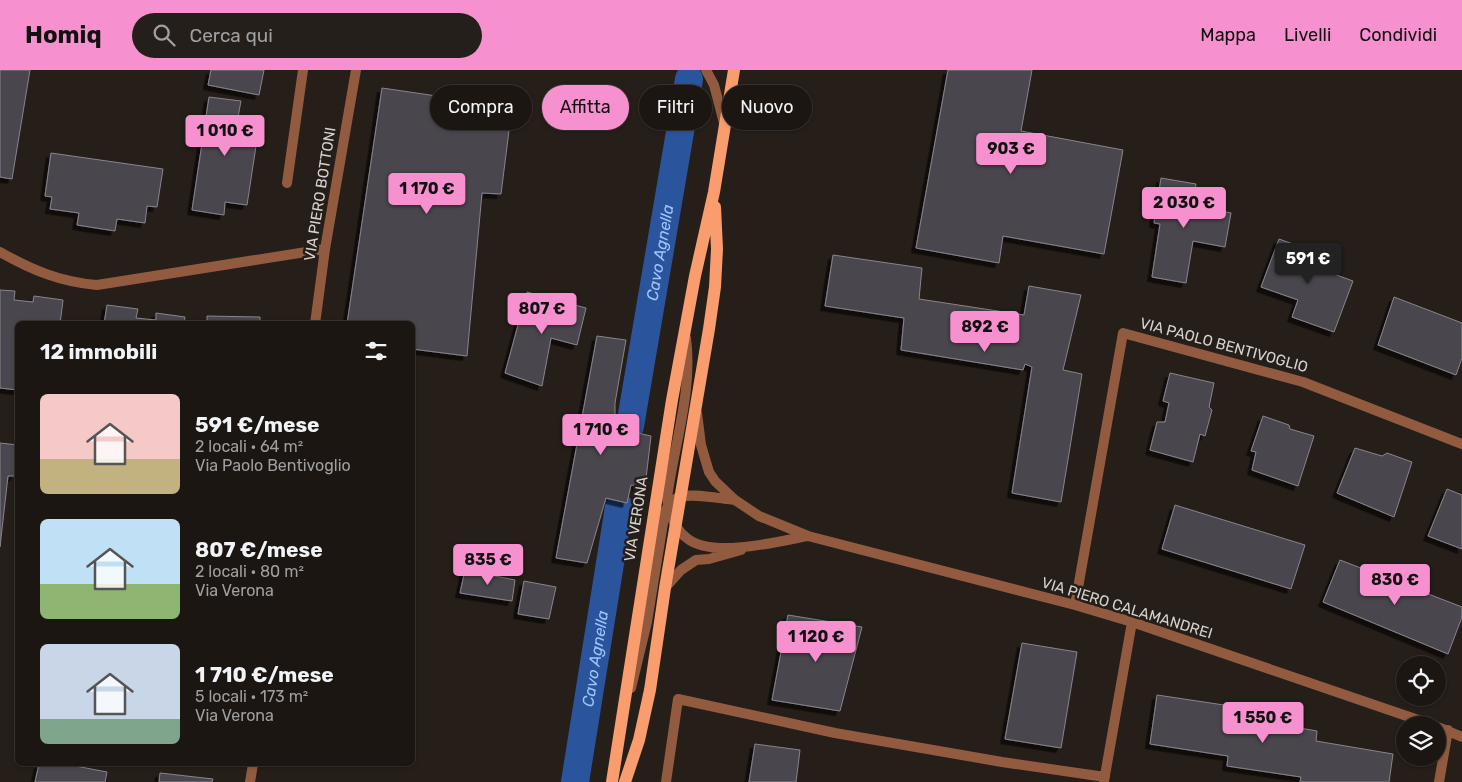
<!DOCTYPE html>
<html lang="it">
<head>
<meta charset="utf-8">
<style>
  :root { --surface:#1c1613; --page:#251f1c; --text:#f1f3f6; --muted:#a09fa0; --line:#3a3533; --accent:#f790ce }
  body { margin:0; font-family:Rubik,sans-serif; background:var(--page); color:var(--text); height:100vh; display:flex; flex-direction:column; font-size:19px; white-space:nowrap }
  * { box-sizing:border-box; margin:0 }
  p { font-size:16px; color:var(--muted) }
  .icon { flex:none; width:28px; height:28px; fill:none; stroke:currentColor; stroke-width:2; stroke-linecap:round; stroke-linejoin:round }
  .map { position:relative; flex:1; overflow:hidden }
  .panel { position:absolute; left:15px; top:251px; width:400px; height:445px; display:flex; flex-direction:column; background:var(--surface); border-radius:8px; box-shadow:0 1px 4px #0004,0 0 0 1px var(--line) }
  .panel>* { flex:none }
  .hud { position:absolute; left:430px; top:15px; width:475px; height:45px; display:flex; gap:10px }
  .buttons { position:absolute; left:1396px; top:586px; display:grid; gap:10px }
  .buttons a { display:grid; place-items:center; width:50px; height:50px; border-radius:50%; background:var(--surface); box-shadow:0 1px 4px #0004,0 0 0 1px var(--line); font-size:25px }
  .price { position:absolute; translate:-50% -42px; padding:0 11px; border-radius:5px; background:var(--accent); color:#111; font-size:16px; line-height:32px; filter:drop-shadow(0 1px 2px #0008) }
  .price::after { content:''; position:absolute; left:50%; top:30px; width:15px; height:11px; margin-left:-8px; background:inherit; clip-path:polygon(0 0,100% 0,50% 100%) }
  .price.selected { background:#222; color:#fff }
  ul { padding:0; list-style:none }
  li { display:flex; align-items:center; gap:15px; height:125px; padding:0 25px }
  li span { display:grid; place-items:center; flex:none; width:140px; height:100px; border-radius:8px; color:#555 }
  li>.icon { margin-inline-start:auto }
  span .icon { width:60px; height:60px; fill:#fffc; stroke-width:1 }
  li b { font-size:21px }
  h2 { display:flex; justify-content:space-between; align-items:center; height:60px; padding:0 25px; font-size:21px }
  .tag { padding:0 18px; border-radius:22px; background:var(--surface); box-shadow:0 1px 4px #0004,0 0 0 1px var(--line); font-size:18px; line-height:45px }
  .tag.selected { background:var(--accent); color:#111 }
  header { display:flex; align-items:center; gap:30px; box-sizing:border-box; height:70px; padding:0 25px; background:var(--accent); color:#111 }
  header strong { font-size:24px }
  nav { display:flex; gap:28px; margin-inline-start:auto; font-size:18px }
  .search { width:350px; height:45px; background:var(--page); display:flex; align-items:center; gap:12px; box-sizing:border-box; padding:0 18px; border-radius:28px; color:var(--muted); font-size:19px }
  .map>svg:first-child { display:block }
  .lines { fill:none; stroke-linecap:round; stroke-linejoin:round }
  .canal { stroke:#2a559d; stroke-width:28 }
  .building { fill:#4a464d; stroke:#89848d; filter:url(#shadow) }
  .minor { stroke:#925b3f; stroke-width:10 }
  .primary { stroke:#f99d6f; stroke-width:12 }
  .labels { text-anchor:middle; stroke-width:5; stroke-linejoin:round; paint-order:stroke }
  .street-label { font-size:15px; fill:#d6d1ce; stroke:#251e19 }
  .water-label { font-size:16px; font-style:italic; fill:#9fc4ff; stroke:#251e19 }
</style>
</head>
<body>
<header>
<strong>Homiq</strong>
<div class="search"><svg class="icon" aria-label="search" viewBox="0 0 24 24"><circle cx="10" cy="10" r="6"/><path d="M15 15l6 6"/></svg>Cerca qui</div>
<nav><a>Mappa</a><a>Livelli</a><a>Condividi</a></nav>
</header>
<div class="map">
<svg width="1462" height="712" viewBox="0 0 1462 712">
  <defs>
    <filter id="shadow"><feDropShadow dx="-4.5" dy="4.5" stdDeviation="0" flood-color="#0009"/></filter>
  </defs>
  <rect width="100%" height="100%" fill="#251e19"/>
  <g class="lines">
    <g class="canal">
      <path id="s1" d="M630 356 689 9"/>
      <path id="s2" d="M575 712 619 437"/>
    </g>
  </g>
  <path class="building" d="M0 0H30L12 109 0 107Z
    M211 0H264L259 25 208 15Z
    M948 0H1032L1021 61 1123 80 1104 184 1003 166 999 193 916 178Z
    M382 18 512 37 501 124 482 123 467 286 412 279V254H347Z
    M209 27 241 31 238 47 260 50 247 135 225 132 224 145 192 140Z
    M51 83 163 99 157 137 147 136 145 153 117 149 115 161 77 155 79 143 50 139 52 127 45 126Z
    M1161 108 1196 114 1193 135 1231 143 1225 177 1193 171 1186 213 1152 207 1160 154 1154 153Z
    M1279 169 1327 186 1323 200 1353 211 1334 262 1292 247 1298 230 1261 217Z
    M833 185 922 198 919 229 1024 245 1029 216 1081 225 1063 300 1082 304 1061 432 1012 423 1032 297 1025 294 1023 300 901 280 904 248 825 236Z
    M0 220 15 221 14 230 33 232 34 226 63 230 60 254H18V320L0 318Z
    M527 222 586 238 577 275 551 268 542 316 505 303Z
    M1394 227 1462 253V288L1456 305 1378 275Z
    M107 235 138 239 136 248 156 250V243L185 247 184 254H104Z
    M207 246 260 247V254H207Z
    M597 266 626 270 615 333V358L651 366 645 417 631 415 627 433 606 428 587 493 556 488Z
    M1170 303 1214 313 1209 337 1212 340 1205 366 1200 364 1193 392 1150 380 1157 352H1165L1169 333 1163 331Z
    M1263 346 1289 355 1290 359 1314 366 1298 416 1252 400 1256 382 1251 381Z
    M0 373 18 375 15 406H8L0 477Z
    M1355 378 1382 386 1387 383 1412 392 1394 447 1337 423Z
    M1447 419 1462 425V479L1428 466Z
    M1175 435 1305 475 1291 519 1162 479Z
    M1340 490 1462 537V547L1448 584 1323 532Z
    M465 500 515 510 512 531 460 523Z
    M524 511 556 517 549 549 518 544Z
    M788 545 862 557 840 641 772 630Z
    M1022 573 1077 582 1061 678 1005 669Z
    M1157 625 1244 638 1242 648 1317 661 1316 671 1393 684 1389 712H1300L1301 707 1227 696 1228 686 1150 674Z
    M755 674 800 680 796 712H749Z
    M39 694H65L107 702 105 712H35Z
    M160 703 213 709 212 712H159Z"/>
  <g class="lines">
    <path class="minor" d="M706 0 714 15 724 53
      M287 113 303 0
      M0 182C32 200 60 212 97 215L325 179
      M315 254 325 179 356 0
      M686 268C693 321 674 375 667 428 669 443 675 460 688 469 713 488 777 472 807 466
      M697 343 701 375 709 402 715 411 735 430 759 446 808 466 1075 535 1132 552 1433 655
      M665 518 681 500 696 490 709 489 741 480
      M1075 535 1123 263 1303 312 1462 374
      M631 618 647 552 665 441C668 437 670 432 675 429 686 421 721 429 735 430
      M1438 657 1462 667
      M1104 711 1132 552
      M250 712 253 694
      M666 712 678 629 835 663 1002 692 1105 707
      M1439 712 1448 660"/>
    <path class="primary" d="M612 712 672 330 695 206 714 122 734 0
      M625 712 639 670 650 620 665 518 709 259 715 217 717 179 715 137"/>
  </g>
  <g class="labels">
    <g class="street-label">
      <text transform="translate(320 124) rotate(-81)" y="5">VIA PIERO BOTTONI</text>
      <text transform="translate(1224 275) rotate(15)" y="5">VIA PAOLO BENTIVOGLIO</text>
      <text transform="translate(636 449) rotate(-81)" y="5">VIA VERONA</text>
      <text transform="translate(1127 538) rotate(17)" y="5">VIA PIERO CALAMANDREI</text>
    </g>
    <g class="water-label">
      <text dy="6" stroke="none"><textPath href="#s1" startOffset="176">Cavo Agnella</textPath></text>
      <text dy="6" stroke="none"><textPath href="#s2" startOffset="125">Cavo Agnella</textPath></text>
    </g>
  </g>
</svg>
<div class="buttons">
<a><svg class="icon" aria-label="locate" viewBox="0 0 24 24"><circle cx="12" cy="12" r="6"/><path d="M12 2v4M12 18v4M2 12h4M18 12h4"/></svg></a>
<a><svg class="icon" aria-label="layers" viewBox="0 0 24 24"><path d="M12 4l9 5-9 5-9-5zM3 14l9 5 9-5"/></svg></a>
</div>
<b class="price" style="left:225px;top:87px">1 010 €</b>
<b class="price" style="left:1011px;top:105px">903 €</b>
<b class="price" style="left:427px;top:145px">1 170 €</b>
<b class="price" style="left:1184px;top:159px">2 030 €</b>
<b class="price selected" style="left:1308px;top:215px">591 €</b>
<b class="price" style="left:542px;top:265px">807 €</b>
<b class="price" style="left:985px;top:283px">892 €</b>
<b class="price" style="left:601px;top:386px">1 710 €</b>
<b class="price" style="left:488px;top:516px">835 €</b>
<b class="price" style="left:1395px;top:536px">830 €</b>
<b class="price" style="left:816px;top:593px">1 120 €</b>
<b class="price" style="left:1263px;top:674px">1 550 €</b>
<div class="hud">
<a class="tag">Compra</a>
<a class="tag selected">Affitta</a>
<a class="tag">Filtri</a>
<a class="tag">Nuovo</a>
</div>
<section class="panel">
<h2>12 immobili<svg class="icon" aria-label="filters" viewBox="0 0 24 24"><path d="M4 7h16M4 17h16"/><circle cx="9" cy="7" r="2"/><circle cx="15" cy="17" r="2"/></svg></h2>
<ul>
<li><span style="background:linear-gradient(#f6c9c9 65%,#c2b280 0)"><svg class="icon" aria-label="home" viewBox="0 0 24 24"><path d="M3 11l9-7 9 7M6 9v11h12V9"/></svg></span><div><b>591 €/mese</b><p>2 locali · 64 m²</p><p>Via Paolo Bentivoglio</p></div></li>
<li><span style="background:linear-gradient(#bfe0f5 65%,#8fb573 0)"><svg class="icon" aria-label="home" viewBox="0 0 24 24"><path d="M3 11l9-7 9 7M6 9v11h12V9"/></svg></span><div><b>807 €/mese</b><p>2 locali · 80 m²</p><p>Via Verona</p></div></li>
<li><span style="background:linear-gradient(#c9d6e8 75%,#7fa58c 0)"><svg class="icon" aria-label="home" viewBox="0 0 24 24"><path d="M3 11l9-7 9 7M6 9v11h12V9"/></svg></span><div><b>1 710 €/mese</b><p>5 locali · 173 m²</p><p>Via Verona</p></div></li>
</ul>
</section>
</div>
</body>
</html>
